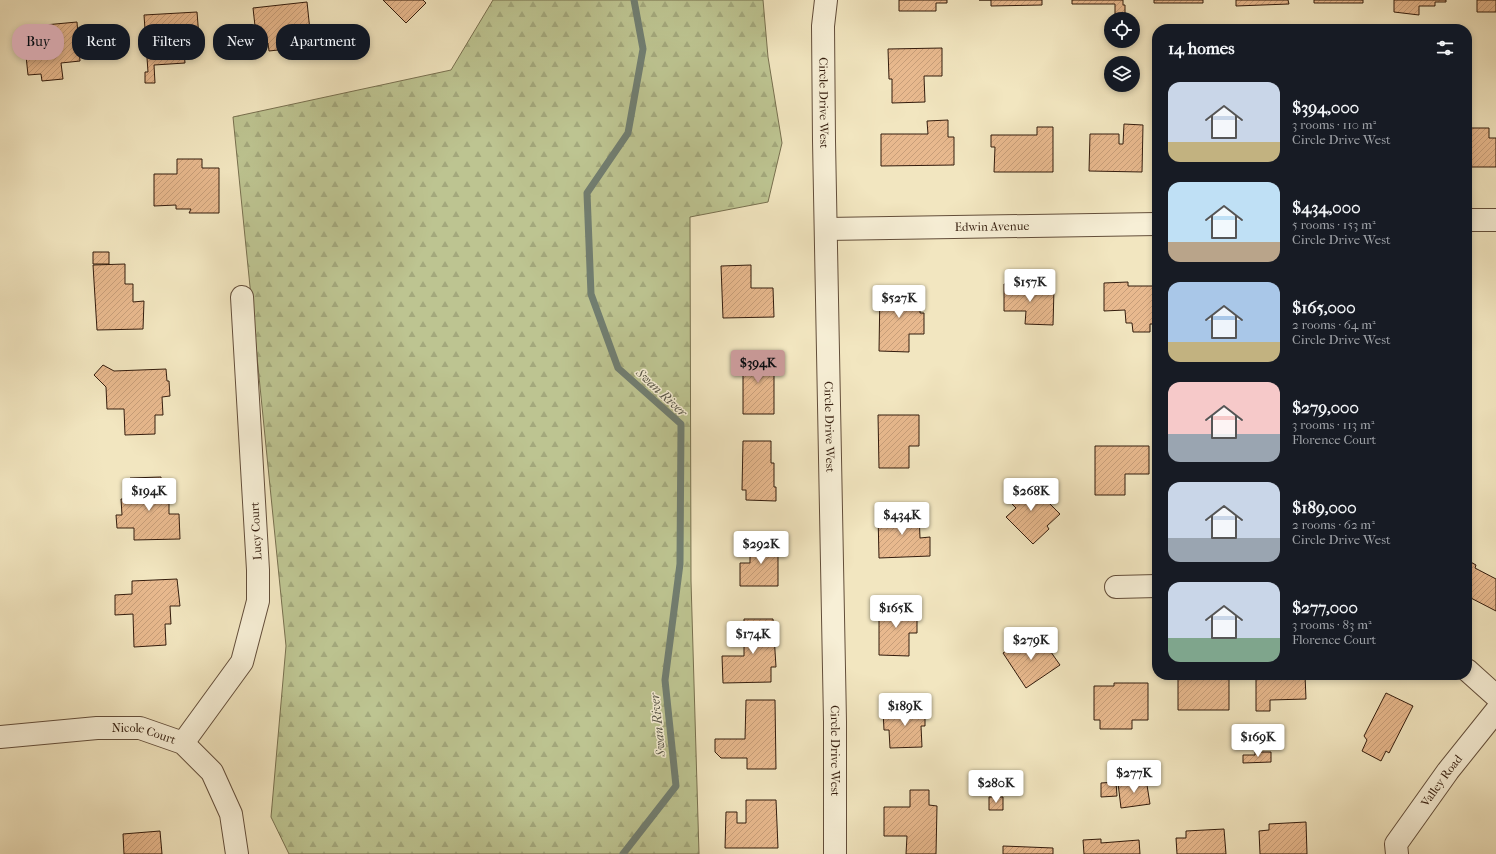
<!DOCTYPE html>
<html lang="en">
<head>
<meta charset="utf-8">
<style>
  :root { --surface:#171b24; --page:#242831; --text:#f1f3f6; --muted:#9ea1a6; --accent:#c59692 }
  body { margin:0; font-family:"IM FELL French Canon",serif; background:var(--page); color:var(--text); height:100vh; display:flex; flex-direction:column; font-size:15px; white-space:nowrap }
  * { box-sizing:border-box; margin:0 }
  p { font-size:13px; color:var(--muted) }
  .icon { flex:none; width:22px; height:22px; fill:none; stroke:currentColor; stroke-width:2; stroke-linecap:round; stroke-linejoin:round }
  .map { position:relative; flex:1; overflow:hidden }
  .drawer { position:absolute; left:1152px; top:24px; width:320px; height:656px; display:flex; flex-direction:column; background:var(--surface); border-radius:16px; box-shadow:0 2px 6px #0003 }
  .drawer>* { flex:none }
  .banner { position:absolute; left:12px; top:24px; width:380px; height:36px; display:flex; gap:8px }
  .buttons { position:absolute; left:1104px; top:12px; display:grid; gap:8px }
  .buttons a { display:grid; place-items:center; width:36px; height:36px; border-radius:50%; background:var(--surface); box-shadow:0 2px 6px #0003; font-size:20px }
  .price { position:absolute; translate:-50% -34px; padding:0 9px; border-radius:4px; background:#fff; color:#222; font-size:13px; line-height:26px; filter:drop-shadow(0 1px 2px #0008) }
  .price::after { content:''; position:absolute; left:50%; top:24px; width:12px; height:9px; margin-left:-6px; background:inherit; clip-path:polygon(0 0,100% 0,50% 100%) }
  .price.active { background:var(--accent); color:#111 }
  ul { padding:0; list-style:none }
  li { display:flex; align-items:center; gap:12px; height:100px; padding:0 16px }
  li span { display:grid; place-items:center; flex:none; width:112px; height:80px; border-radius:12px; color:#555 }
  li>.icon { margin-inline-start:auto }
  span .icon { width:48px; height:48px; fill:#fffc; stroke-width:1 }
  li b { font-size:17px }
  h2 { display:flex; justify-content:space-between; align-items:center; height:48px; padding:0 16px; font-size:17px }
  .chip { padding:0 14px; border-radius:16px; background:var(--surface); box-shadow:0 2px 6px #0003; font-size:14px; line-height:36px }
  .chip.active { background:var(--accent); color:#111 }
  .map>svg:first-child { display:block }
  .forest { fill:url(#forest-firs); stroke:#78704f }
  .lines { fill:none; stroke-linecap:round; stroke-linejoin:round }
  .stream { stroke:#717e71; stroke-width:7 }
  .building { fill:url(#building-hatch); stroke:#331c0d }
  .minor-casing { stroke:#634e3a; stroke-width:24 }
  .minor { stroke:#f7efd6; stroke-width:22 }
  .labels { text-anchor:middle; stroke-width:3; stroke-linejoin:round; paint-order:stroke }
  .street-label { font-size:12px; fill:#331c0d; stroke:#f7efd6 }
  .water-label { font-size:13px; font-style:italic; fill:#575547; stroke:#f7efd6 }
</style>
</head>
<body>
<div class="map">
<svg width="1496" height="854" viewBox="0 0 1496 854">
  <defs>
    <pattern id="forest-firs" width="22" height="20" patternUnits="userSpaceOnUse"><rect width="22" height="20" fill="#bdc491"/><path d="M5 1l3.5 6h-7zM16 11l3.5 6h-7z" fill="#a3a87c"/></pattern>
    <pattern id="building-hatch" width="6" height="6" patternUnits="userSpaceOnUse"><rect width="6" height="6" fill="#e8b98e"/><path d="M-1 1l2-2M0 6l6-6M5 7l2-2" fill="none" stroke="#c79e79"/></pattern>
  </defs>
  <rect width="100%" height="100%" fill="#f2e6c0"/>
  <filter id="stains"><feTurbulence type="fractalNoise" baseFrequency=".005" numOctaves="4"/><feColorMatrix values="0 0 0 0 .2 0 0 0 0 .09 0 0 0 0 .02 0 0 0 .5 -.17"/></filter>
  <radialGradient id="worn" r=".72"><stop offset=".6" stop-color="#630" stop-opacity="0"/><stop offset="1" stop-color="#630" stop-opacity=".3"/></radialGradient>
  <path class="forest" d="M493 0H763L768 57 782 143 768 202 690 217 691 581 699 854H289L271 817 286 646 233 117 451 70Z"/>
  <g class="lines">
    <path class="stream" d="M623 854 676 786 665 680 680 564 681 424 618 368 591 294 587 193 628 133 643 49 634 0"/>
  </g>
  <path class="building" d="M383 0H423L426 3 406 23Z
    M899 0H947V3H936V11H899Z
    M979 0H1042V5L991 6V0Z
    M1072 0H1123V5H1125V15H1115V4H1072Z
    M1154 0H1203V3H1154Z
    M1236 0H1288L1289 4 1236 6Z
    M1314 0H1363V3H1314Z
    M1394 0H1446V2H1435V6H1419V15L1394 12Z
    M1477 0H1496V12H1477Z
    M307 2 311 40 287 42V49L269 51 268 43 257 44 253 8Z
    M197 12 200 50 184 51 185 63 154 65 155 83H145V72H148L144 15Z
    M77 22 80 61 61 63 63 79 42 81 41 74 28 75 23 27Z
    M942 48V76H924L925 102 892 103V79H889L888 49Z
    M948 120V137H954V165L881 166V134H928L927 121Z
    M1124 124 1143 125 1142 172 1089 171 1090 134H1119V144H1123Z
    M1037 127H1053V172H994L995 147H991V135H1037Z
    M1467 128H1489V138H1496V167H1467Z
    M177 159H202V168H219V213H189L191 209H176V205L154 206V174H177Z
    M93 252H109V264H93Z
    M125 264V284H133V302L144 301 143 329 97 330 93 265Z
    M751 265V288H773L774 317 723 318 721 266Z
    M1128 282V286H1155L1157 314H1154L1155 324H1150V332H1133L1132 323H1126L1125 310 1104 311V283Z
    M1004 284H1029V288L1054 289 1053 325 1025 324 1026 311H1004Z
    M880 289H920V313H924V334H909V352L879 351Z
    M743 355H774V414H743Z
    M103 365 114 371 166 369 167 381H169L170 396 162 397 163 415H155V434L125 435 124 409H107L106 387 94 375Z
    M878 415H919V446H909V468H879Z
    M743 441H771V463H774V487H776V501L746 500V490H742Z
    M1095 446H1149V474H1125V495H1095Z
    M161 477 162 497H169V514H179L180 539 134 540V528H117L116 515H122L121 499H130V478Z
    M1025 479 1060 514 1047 526 1049 529 1033 544 1006 517 1016 508 1006 498Z
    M919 512 920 538 930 537V556L879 558 878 514Z
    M750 540H778V586H740V563H750Z
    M1467 560 1476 565 1475 568 1496 579V611L1467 596Z
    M177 579 180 606H170L171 624H165L166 645 134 647 133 614 115 615V595L132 594V581Z
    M879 605H917V633H909V656L879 655Z
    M744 619H773L776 667H771V682L723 683 722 656H744Z
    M1030 635 1039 650 1046 645 1060 665 1026 688 1003 653Z
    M1178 675H1229V710H1178Z
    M1256 675H1305L1306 699 1270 700V711H1256Z
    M1114 683H1148V720H1132V729H1100V720H1094V686H1114Z
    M1386 693 1413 706 1389 753 1386 751 1381 761 1362 751 1367 740 1364 736Z
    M746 700H775L776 769H747V758H721L715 752V739H745Z
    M925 708V726H921L922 747 890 748 889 730H884L883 710Z
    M1255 752H1271V762L1243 763V755H1255Z
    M1146 779 1150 804 1121 808 1118 783Z
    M1116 782 1117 796 1101 797V783Z
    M910 790H929V805L937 806 936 854H906L907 836H884V807H910Z
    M989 797H1003V810H989Z
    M746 800H776L778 848H725L726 812H737V823H746Z
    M1306 822 1307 854H1260L1259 831 1269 830V824Z
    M1224 829 1226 854H1177L1176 838H1186V831Z
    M160 831 162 854H124L123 834Z
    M1101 839V843L1139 840 1140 854H1084L1083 840Z
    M1003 846 1053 848V854H1003Z"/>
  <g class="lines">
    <g class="minor-casing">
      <g id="minor">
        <path id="s1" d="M826 0 823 26 824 141 835 722V854"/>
        <path d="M1467 220H1496"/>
        <path id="s2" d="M826 229 1157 224"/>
        <path d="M1116 587 1157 586"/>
        <path d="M1467 670 1496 696"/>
        <path id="s3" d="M0 737 97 728H140L183 743 212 772 231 814 237 854"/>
        <path d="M183 743 242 662 258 601V570L242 297"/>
        <path id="s4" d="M1397 854 1396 844 1448 771 1496 711"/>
      </g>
    </g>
    <use href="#minor" class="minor"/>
  </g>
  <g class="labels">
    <g class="street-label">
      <text dy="4" stroke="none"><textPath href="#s1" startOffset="103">Circle Drive West</textPath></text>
      <text dy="4" stroke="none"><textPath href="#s2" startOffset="166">Edwin Avenue</textPath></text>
      <text dy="4" stroke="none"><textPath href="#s1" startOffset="427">Circle Drive West</textPath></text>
      <text transform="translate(256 531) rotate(-93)" y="4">Lucy Court</text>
      <text dy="4" stroke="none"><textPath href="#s3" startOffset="145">Nicole Court</textPath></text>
      <text dy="4" stroke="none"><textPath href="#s1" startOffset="751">Circle Drive West</textPath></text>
      <text dy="4" stroke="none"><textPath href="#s4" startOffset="88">Valley Road</textPath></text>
    </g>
    <g class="water-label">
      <text transform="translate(662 392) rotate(43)" y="5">Swan River</text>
      <text transform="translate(657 725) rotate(-96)" y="5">Swan River</text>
    </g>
  </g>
  <rect width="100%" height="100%" filter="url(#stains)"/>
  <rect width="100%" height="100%" fill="url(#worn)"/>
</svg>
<div class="buttons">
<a><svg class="icon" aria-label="locate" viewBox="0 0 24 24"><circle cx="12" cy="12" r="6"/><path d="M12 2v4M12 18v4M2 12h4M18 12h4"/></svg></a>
<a><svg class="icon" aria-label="layers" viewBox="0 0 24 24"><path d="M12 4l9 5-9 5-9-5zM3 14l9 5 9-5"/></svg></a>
</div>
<b class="price" style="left:1030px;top:303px">$157K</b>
<b class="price" style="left:899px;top:319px">$527K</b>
<b class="price active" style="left:758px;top:384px">$394K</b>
<b class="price" style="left:149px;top:512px">$194K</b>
<b class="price" style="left:1031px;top:512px">$268K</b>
<b class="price" style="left:902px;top:536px">$434K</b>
<b class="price" style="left:761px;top:565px">$292K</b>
<b class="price" style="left:896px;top:629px">$165K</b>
<b class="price" style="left:753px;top:655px">$174K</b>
<b class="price" style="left:1031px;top:661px">$279K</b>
<b class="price" style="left:905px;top:727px">$189K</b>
<b class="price" style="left:1258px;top:758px">$169K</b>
<b class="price" style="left:1134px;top:794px">$277K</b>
<b class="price" style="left:996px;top:804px">$280K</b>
<div class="banner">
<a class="chip active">Buy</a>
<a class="chip">Rent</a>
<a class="chip">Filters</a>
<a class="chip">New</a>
<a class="chip">Apartment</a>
</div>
<section class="drawer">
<h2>14 homes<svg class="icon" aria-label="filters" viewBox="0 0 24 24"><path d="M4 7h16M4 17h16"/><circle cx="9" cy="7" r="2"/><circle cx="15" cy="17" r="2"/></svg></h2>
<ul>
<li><span style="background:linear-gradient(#c9d6e8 75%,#c2b280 0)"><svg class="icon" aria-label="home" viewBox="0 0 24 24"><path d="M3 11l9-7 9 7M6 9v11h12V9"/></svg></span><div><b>$394,000</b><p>3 rooms · 110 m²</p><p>Circle Drive West</p></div></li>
<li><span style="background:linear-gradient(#bfe0f5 75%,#b9a48a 0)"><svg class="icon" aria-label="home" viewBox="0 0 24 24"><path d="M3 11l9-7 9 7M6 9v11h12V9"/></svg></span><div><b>$434,000</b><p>5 rooms · 153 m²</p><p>Circle Drive West</p></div></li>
<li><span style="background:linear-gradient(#a9c7e8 75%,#c2b280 0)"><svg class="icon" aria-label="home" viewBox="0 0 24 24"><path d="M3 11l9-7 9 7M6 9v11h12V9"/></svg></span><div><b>$165,000</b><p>2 rooms · 64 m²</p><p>Circle Drive West</p></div></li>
<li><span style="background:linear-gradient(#f6c9c9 65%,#9aa5b1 0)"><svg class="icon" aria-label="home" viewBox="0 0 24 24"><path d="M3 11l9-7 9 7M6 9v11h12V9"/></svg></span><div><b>$279,000</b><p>3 rooms · 113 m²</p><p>Florence Court</p></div></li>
<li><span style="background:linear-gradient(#c9d6e8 70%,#9aa5b1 0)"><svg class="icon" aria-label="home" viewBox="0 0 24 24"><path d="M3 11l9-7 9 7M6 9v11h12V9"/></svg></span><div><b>$189,000</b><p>2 rooms · 62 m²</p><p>Circle Drive West</p></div></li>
<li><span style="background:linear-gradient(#c9d6e8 70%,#7fa58c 0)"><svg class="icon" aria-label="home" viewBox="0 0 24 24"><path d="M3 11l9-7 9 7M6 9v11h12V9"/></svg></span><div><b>$277,000</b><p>3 rooms · 83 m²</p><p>Florence Court</p></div></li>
</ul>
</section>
</div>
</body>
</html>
